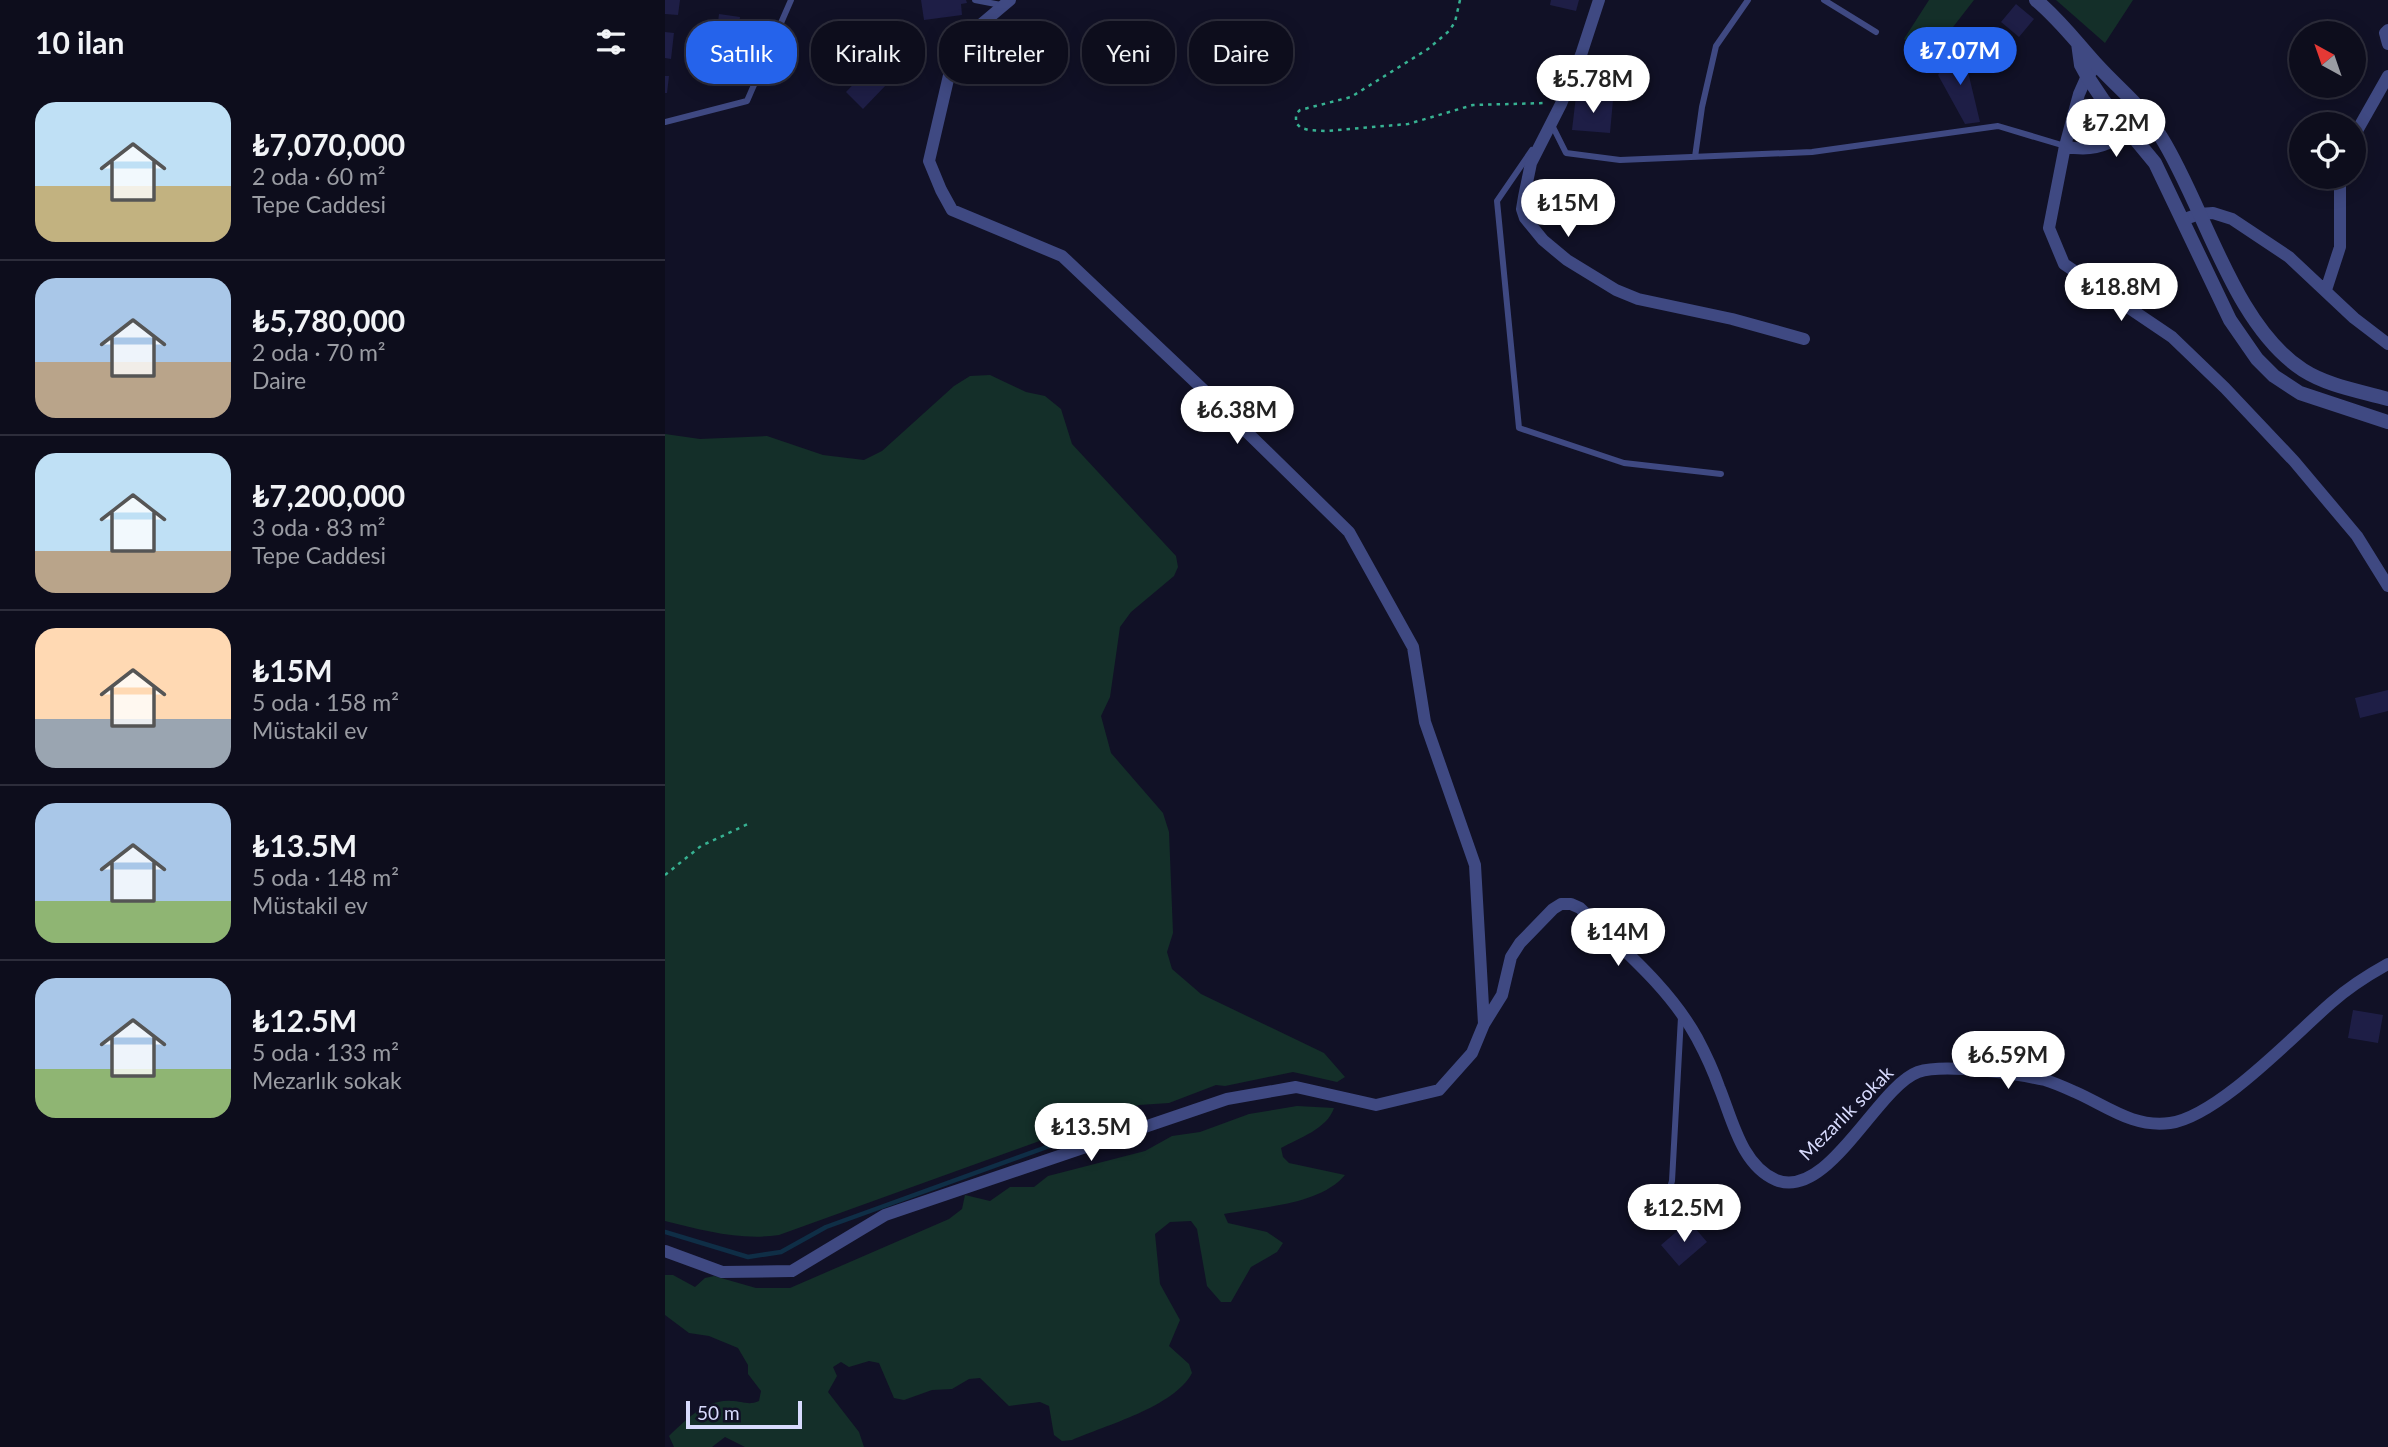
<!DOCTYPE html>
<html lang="tr">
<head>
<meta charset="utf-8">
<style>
  :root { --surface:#0d0d1c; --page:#1b1b29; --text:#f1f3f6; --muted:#9a9ca3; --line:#2d2d3b; --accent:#2563eb }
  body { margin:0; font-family:Lato,sans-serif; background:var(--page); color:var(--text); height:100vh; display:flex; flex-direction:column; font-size:26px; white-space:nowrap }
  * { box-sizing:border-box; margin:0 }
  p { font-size:23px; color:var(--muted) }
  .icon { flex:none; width:38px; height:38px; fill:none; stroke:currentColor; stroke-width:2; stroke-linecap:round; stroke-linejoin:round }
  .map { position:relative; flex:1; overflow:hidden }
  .details { display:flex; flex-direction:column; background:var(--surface); width:665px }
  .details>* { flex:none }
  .top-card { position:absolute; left:21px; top:21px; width:665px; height:63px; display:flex; gap:14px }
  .needle { width:46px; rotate:320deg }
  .buttons { position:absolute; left:1624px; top:21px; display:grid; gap:14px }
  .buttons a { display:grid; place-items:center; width:77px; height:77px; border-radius:50%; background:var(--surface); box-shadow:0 4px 18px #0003,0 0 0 2px var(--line); font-size:35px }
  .scale { position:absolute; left:21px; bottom:18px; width:116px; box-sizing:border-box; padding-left:7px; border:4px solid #d8dbfd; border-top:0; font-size:19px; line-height:24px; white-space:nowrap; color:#d8dbfd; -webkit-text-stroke:5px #111126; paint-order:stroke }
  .price { position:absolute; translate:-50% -60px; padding:0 16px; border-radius:24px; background:#fff; color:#222; font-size:23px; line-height:46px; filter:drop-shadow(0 2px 4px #0008) }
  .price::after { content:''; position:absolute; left:50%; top:42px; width:21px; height:16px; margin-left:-10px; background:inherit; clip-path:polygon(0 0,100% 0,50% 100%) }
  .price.selected { background:var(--accent); color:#fff }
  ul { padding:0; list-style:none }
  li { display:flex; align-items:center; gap:21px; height:175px; padding:0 35px }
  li+li { border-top:2px solid var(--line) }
  li span { display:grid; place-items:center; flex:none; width:196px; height:140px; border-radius:21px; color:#555 }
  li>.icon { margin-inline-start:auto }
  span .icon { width:84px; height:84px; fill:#fffc; stroke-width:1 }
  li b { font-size:30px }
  h2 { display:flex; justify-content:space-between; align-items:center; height:84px; padding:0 35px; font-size:30px }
  .pill { padding:0 24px; border-radius:28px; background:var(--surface); box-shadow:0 4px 18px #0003,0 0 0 2px var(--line); font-size:24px; line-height:63px }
  .pill.selected { background:var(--accent); color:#fff }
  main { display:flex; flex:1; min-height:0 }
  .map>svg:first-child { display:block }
  .green { fill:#142f29 }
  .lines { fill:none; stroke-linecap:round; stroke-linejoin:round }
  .stream { stroke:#0f2e46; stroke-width:4.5 }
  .building { fill:#1e1e46 }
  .path { stroke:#37b292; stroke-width:2.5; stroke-dasharray:3.5 5; stroke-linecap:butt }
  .service { stroke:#3f4982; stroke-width:6 }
  .minor { stroke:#3f4982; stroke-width:12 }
  .tertiary { stroke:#3f4982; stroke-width:14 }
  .labels { text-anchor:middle; stroke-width:7; stroke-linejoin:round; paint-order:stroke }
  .street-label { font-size:19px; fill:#d8dbfd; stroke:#111126 }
</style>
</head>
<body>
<main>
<section class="details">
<h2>10 ilan<svg class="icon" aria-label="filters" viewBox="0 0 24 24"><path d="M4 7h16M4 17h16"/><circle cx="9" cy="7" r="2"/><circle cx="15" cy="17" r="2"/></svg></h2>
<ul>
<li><span style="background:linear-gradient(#bfe0f5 60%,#c2b280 0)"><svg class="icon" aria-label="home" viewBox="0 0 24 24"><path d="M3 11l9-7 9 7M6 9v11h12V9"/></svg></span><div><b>₺7,070,000</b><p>2 oda · 60 m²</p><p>Tepe Caddesi</p></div></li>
<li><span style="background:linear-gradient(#a9c7e8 60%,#b9a48a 0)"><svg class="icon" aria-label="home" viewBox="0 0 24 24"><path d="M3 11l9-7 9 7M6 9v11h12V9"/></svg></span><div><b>₺5,780,000</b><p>2 oda · 70 m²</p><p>Daire</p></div></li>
<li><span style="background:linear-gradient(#bfe0f5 70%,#b9a48a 0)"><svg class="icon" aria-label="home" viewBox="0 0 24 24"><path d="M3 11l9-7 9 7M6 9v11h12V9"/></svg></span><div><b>₺7,200,000</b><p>3 oda · 83 m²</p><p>Tepe Caddesi</p></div></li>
<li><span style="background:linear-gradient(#ffd9b3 65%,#9aa5b1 0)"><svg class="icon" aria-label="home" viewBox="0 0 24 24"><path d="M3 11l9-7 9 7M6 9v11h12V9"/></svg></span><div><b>₺15M</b><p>5 oda · 158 m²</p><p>Müstakil ev</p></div></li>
<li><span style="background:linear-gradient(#a9c7e8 70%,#8fb573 0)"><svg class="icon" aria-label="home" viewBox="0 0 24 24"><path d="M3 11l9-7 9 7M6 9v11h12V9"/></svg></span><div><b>₺13.5M</b><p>5 oda · 148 m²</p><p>Müstakil ev</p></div></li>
<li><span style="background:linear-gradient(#a9c7e8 65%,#8fb573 0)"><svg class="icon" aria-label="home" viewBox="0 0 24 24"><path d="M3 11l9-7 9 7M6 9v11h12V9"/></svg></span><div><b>₺12.5M</b><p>5 oda · 133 m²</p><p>Mezarlık sokak</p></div></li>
</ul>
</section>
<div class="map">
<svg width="1723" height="1447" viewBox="0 0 1723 1447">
  <rect width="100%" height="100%" fill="#111126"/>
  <path class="green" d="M1264 0H1309L1264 58 1239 39Z
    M1391 0H1468L1440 43Z
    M325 375 361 392 380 396 396 409 407 444 511 556 513 567 509 576 466 612 455 627 445 697 436 716 446 753 498 813 504 832 508 933 502 952 507 969 536 994 659 1053 680 1077 672 1082 628 1072 560 1086 551 1085 504 1103 474 1105 114 1235C76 1241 37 1230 0 1221V434L35 439 102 436 158 455 199 460 217 451 289 386 305 376Z
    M632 1106 669 1108C662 1129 634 1138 616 1148L618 1157 624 1163 680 1175C655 1205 596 1207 559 1214L563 1223 602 1232 618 1243 612 1252 586 1267 566 1302H556L542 1286 532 1229 526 1221 505 1222 490 1234 495 1284 515 1320 504 1346 524 1364 527 1373C509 1407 441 1425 407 1440L397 1441 389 1435 384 1406 375 1402 344 1406 315 1378 304 1379 287 1389 267 1390 239 1400 229 1398 214 1363 204 1361 184 1367 176 1362 168 1367 172 1376 163 1392 194 1432 199 1447H80L60 1437 47 1447H9L4 1436C21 1420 41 1399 66 1401 78 1401 83 1406 94 1401L96 1391 83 1374V1365L73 1348 44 1336 24 1333 0 1315V1275H8L30 1287 40 1278 49 1276 91 1288H125L284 1219 297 1209 300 1195 325 1201 345 1187H369L383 1176 480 1151 507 1136 535 1132 584 1114Z"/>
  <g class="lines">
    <path class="stream" d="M0 1232 83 1257 116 1252 161 1227 462 1118"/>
  </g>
  <path class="building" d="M0 0H15L13 15 0 14Z
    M256 0H301L302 3 296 4 297 15 259 20Z
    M886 0H914L911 11 885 5Z
    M1351 4 1369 19 1354 37 1336 22Z
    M54 14 75 17 72 42 51 40Z
    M0 32 9 33 6 59 0 58Z
    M217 43 242 49 236 74 211 68Z
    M1288 50 1290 58 1299 55 1315 122 1300 124 1273 75 1278 66 1283 65 1280 52Z
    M45 58 65 60 62 86 41 83Z
    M204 68 222 84 198 109 181 92Z
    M0 76H4L2 93H0Z
    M911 96 948 100 945 133 907 130Z
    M1723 690V711L1695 718 1690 698Z
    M1688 1010 1718 1015 1713 1043 1683 1038Z
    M1024 1221 1042 1242 1014 1266 996 1245Z"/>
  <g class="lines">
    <path class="path" d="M795 0 790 22 784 31 763 49 686 97 635 110 631 114V123L636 128 644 130 661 131 743 124 808 105 882 103
      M0 875 36 846 83 824"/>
    <path class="service" d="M310 0 336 5
      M1159 0 1211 32
      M0 122 82 101 126 0
      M886 123 901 153 955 160 1147 152 1333 126 1400 146
      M867 150 832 201 854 428 959 463 1056 474
      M1030 157 1037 107 1051 46 1083 0
      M993 1226 1007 1181 1016 1017"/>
    <path class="minor" d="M934 0 916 55 896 104 866 163 859 197 857 209 860 218 878 240 902 260 951 290 973 299 1067 319 1139 339
      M1723 30 1720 33 1723 44
      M1428 70 1422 76 1414 94 1400 146 1384 228 1399 264 1507 337 1560 388 1629 461 1692 536 1723 586
      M1689 136 1723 76
      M1400 146C1431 155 1462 139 1480 113
      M1517 220 1534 214 1548 213 1567 219 1624 257 1689 318 1723 344
      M1661 290 1675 247V177
      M819 1024 837 995 846 957 855 943 888 909 896 904H906L915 908C956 948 1004 987 1032 1038 1040 1053 1048 1070 1054 1087 1067 1118 1076 1165 1111 1180 1163 1201 1212 1087 1253 1072 1280 1063 1352 1074 1380 1080 1390 1083 1401 1088 1410 1092 1442 1106 1468 1128 1505 1123 1553 1116 1628 1036 1666 1003 1683 988 1703 975 1723 964
      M0 1251 57 1272 127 1271 220 1215 562 1099 631 1087 711 1105 774 1090 807 1053 819 1024 810 865 760 722 748 647 684 532 545 396 397 256 287 210 276 190 264 161 285 71 294 49 307 32 345 0"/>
    <path class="tertiary" d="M1371 0C1395 20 1412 43 1433 66 1455 90 1479 108 1496 137 1539 205 1568 325 1638 370 1663 386 1695 391 1723 399
      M1413 43 1416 65 1422 76 1438 100 1490 163 1565 320 1592 359 1609 376 1635 393 1723 422"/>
  </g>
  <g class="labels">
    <g class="street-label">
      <text transform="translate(1181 1113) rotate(-45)" y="7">Mezarlık sokak</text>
    </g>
  </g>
</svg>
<div class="buttons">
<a><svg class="needle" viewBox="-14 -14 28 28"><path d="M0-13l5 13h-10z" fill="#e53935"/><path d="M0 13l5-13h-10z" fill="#9a9ca3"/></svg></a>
<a><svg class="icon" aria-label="locate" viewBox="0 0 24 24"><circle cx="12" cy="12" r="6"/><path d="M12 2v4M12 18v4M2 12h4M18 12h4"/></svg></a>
</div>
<div class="scale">50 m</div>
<b class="price selected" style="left:1295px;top:87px">₺7.07M</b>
<b class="price" style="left:928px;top:115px">₺5.78M</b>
<b class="price" style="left:1451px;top:159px">₺7.2M</b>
<b class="price" style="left:903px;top:239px">₺15M</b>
<b class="price" style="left:1456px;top:323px">₺18.8M</b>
<b class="price" style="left:572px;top:446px">₺6.38M</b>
<b class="price" style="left:953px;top:968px">₺14M</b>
<b class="price" style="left:1343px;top:1091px">₺6.59M</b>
<b class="price" style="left:426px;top:1163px">₺13.5M</b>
<b class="price" style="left:1019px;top:1244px">₺12.5M</b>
<div class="top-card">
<a class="pill selected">Satılık</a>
<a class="pill">Kiralık</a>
<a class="pill">Filtreler</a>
<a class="pill">Yeni</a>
<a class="pill">Daire</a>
</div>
</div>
</main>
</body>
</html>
